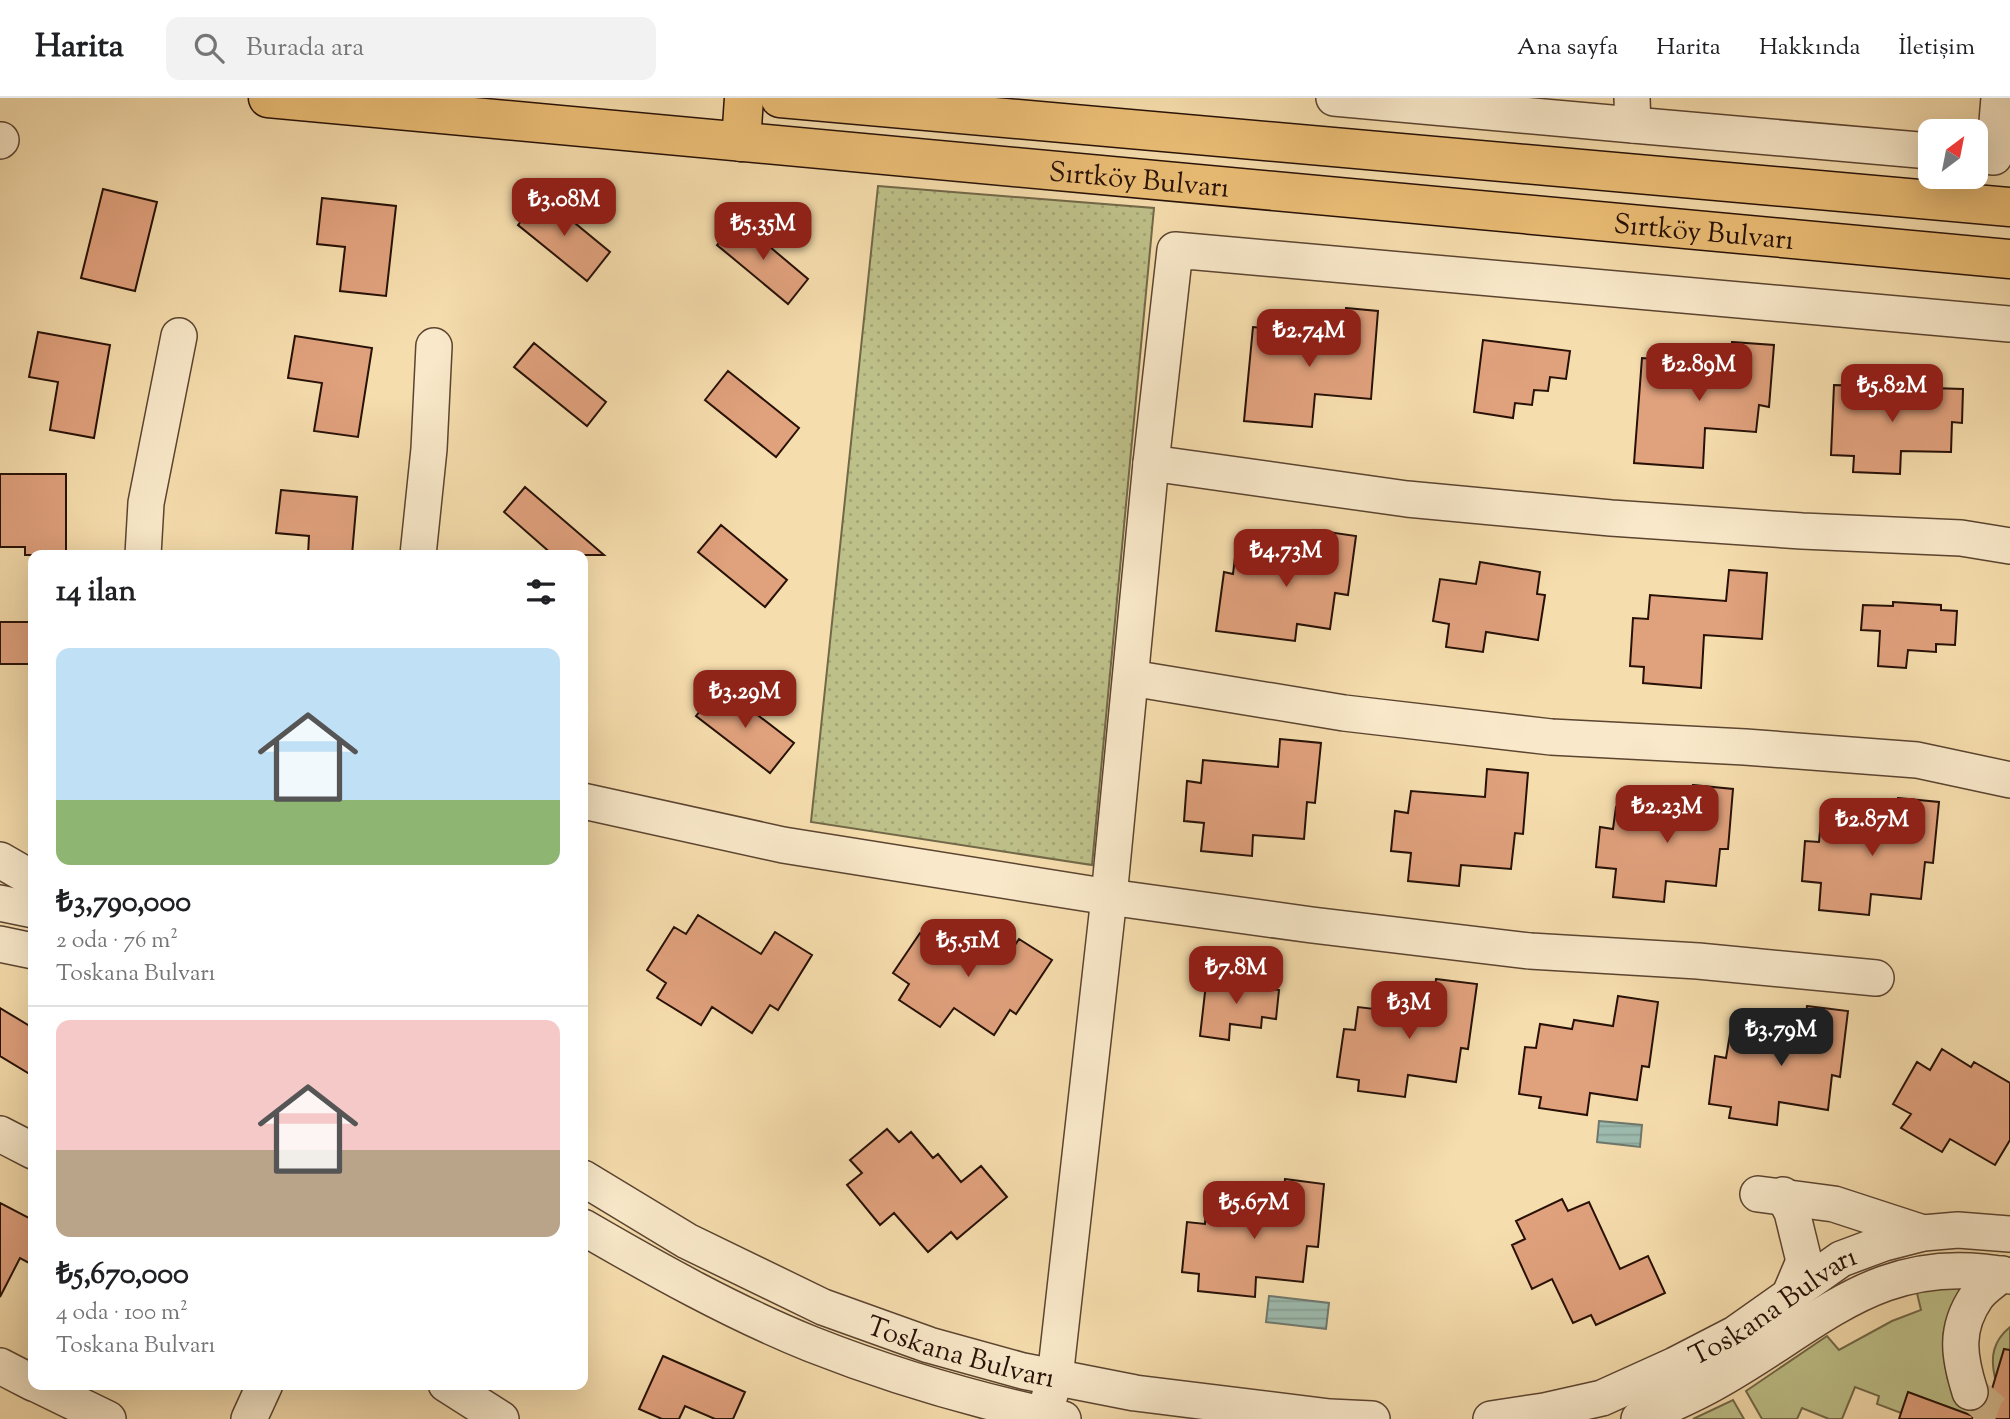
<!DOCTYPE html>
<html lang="tr">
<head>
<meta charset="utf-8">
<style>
  :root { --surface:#fff; --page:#f2f2f2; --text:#202124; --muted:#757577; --line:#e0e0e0; --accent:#8f2418 }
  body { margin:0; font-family:"Sorts Mill Goudy",serif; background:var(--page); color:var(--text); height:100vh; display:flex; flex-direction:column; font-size:26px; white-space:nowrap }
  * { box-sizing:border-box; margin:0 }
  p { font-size:23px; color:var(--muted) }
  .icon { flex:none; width:38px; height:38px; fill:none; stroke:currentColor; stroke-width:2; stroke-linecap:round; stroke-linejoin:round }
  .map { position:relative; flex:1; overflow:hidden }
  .drawer { position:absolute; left:28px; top:452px; width:560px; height:840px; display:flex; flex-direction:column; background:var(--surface); border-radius:14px; box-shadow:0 7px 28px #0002 }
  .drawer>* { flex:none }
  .needle { width:46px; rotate:32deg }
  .buttons { position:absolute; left:1918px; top:21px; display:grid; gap:14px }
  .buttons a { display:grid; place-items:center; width:70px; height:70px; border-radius:14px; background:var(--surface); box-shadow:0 7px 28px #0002; font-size:35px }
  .price { position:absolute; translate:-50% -60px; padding:0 16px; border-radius:14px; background:var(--accent); color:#fff; font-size:23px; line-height:46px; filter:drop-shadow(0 2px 4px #0008) }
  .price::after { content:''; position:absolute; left:50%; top:42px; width:21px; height:16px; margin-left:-10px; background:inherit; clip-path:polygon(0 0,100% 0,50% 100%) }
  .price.selected { background:#222; color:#fff }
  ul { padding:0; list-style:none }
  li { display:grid; align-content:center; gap:14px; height:371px; padding:0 28px }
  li+li { border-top:2px solid var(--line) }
  li span { display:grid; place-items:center; height:217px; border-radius:14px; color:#555 }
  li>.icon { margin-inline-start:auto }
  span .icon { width:126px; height:126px; fill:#fffc; stroke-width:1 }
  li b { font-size:30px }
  h2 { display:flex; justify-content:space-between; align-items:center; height:84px; padding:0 28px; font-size:30px }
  header { display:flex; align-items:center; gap:42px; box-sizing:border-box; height:98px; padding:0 35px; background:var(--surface); border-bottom:2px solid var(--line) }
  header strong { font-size:33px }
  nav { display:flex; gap:38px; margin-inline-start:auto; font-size:24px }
  .search { width:490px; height:63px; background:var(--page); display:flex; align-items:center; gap:18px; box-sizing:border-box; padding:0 24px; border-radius:14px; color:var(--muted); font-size:26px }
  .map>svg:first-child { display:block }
  .grass { fill:url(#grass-dots); stroke:#726848; stroke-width:2 }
  .garden { fill:#bec089; stroke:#726848; stroke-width:2 }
  .water { fill:url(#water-rules); stroke:#6e776c; stroke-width:2 }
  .building { fill:#e0a17d; stroke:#271107; stroke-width:2 }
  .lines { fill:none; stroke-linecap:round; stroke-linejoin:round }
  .minor-tunnel { stroke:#d7be94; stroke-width:35; stroke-dasharray:35 18; stroke-linecap:butt }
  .minor-casing { stroke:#5b4430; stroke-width:38 }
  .major-casing { stroke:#271107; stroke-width:41 }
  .minor { stroke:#f9e9ca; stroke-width:35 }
  .major { stroke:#ebbe76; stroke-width:38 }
  .labels { text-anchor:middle; stroke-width:6; stroke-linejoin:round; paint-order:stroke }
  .street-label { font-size:28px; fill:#271107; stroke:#f9e9ca }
</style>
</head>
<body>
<header>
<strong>Harita</strong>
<div class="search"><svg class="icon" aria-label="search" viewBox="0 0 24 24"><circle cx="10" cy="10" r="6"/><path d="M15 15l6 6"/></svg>Burada ara</div>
<nav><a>Ana sayfa</a><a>Harita</a><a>Hakkında</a><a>İletişim</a></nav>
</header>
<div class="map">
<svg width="2010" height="1321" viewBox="0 0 2010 1321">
  <defs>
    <pattern id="grass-dots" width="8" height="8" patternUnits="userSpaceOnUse" patternTransform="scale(1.75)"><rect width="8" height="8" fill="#bec089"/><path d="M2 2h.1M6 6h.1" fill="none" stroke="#a3a475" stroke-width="1.8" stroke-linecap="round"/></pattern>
    <pattern id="water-rules" width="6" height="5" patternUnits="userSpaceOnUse" patternTransform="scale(1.75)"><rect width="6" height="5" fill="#9dbbaf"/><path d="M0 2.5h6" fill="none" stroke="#87a095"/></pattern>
  </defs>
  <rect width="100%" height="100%" fill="#f6ddad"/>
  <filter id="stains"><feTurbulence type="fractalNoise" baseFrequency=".00286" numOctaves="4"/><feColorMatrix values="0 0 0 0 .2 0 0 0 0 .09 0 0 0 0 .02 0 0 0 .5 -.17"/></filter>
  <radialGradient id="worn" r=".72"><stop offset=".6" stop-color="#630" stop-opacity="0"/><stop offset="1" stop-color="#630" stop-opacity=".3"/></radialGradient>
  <path class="grass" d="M878 88 1154 110 1092 767 811 724Z"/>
  <path class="garden" d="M1963 1189C1942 1230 1938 1236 1948 1282L1987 1306 1982 1321 1909 1295 1901 1315 1877 1306 1879 1298 1855 1289 1842 1321H1829L1802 1310 1797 1321H1762L1746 1293 1827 1238 1839 1252 1892 1223 1921 1212 1916 1191Z
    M2010 1229V1285L1995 1280C1990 1259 1993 1243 2010 1229Z
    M1733 1302 1744 1321H1693Z"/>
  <path class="water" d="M1599 1023 1642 1027 1640 1049 1597 1044Z
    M1269 1198 1329 1205 1326 1231 1266 1224Z"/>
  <path class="building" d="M103 91 157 104 135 193 81 180Z
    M542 98 610 154 587 183 518 127Z
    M322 100 396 108 386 198 340 193 345 149 317 146Z
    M738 122 808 181 788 206 717 147Z
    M1346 210 1378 213 1371 301 1315 296 1312 329 1244 323 1253 229 1344 237Z
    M38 234 110 247 94 340 50 332 58 284 29 279Z
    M295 238 372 250 358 339 314 333 322 285 288 280Z
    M1483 242 1570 253 1566 281 1550 279 1548 293 1534 292 1532 307 1515 305 1513 320 1474 314Z
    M1732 244 1774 247 1769 309 1759 307 1756 334 1705 330 1703 370 1634 365 1642 260 1730 267Z
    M534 245 606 304 587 328 514 269Z
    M728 273 799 330 776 359 705 302Z
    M1834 287 1963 291 1962 325 1952 324 1951 354 1901 353 1900 376 1853 374 1854 358 1831 357Z
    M0 376H66V457H25V449H0Z
    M525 389 604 457H553L504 414Z
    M281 392 357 399 352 457H308L309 438 276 435Z
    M721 427 787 482 765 509 698 454Z
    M1314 432 1356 438 1348 497 1335 495 1330 531 1297 526 1295 543 1216 533 1224 474 1233 476 1236 451 1309 461Z
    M1480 464 1540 474 1537 496 1545 497 1538 542 1486 534 1483 554 1446 549 1449 526 1433 523 1440 481 1476 486Z
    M1729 472 1767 475 1762 541 1704 537 1701 590 1643 585 1644 569 1630 568 1633 520 1648 521 1650 497 1726 503Z
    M1893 504 1941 507V512L1957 513 1955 547 1936 546V554L1908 552 1906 570 1878 568 1880 533 1861 532 1863 507 1893 508Z
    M0 524H33V566H0Z
    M720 588 794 645 770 675 696 618Z
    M1280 641 1321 645 1315 705 1307 704 1304 741 1253 737 1252 758 1201 753 1204 725 1184 723 1187 683 1201 685 1203 662 1278 669Z
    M1487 671 1528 675 1523 736 1515 735 1511 771 1461 767 1459 788 1408 783 1411 755 1391 753 1395 713 1408 715 1411 693 1485 699Z
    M1693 687 1733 691 1728 751H1720L1716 788 1666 783 1664 804 1613 799 1616 771 1596 769 1600 729 1613 731 1616 709 1690 715Z
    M1898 700 1939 704 1933 765 1925 764 1921 801 1871 796 1869 817 1819 812 1821 785 1802 783 1805 743 1819 744 1821 722 1896 729Z
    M698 817 761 856 775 834 812 857 778 912 770 907 752 935 712 909 701 927 657 900 666 885 647 872 674 829 686 836Z
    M942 824 1003 865 1019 841 1052 862 1016 916 1010 912 994 937 954 910 940 929 899 902 909 886 893 875 920 835 930 841Z
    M1207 877 1265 885 1264 890 1279 892 1276 921 1262 919 1261 930 1230 926 1229 942 1200 938Z
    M1436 881 1477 886 1468 951 1461 950 1456 984 1408 977 1405 999 1358 993 1359 982 1337 979 1344 931 1355 932 1358 909 1391 913 1392 905 1432 911Z
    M1618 898 1658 904 1649 969 1642 968 1637 1002 1590 995 1587 1017 1539 1010 1541 999 1519 996 1525 949 1536 950 1540 926 1572 931 1574 922 1613 928Z
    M1807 908 1848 913 1840 979 1832 977 1828 1012 1779 1004 1777 1027 1729 1020 1731 1009 1709 1006 1715 958 1726 960 1730 936 1762 940 1764 932 1804 938Z
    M0 910 33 930V978L0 958Z
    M1942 951 1971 969 1974 964 2010 985V1042L1995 1067 1950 1041 1942 1054 1901 1030 1911 1016 1893 1006 1917 964 1930 972Z
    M887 1031 899 1044 911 1034 933 1060 938 1056 961 1084 981 1068 1007 1099 957 1141 951 1134 928 1154 894 1115 880 1127 847 1087 862 1075 850 1062Z
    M1285 1081 1324 1086 1318 1149 1307 1148 1303 1184 1256 1179 1255 1199 1198 1193 1199 1176 1182 1174 1187 1124 1205 1126 1207 1103 1282 1111Z
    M1562 1101 1568 1113 1589 1104 1620 1171 1648 1158 1665 1195 1596 1227 1591 1217 1573 1225 1552 1181 1532 1191 1512 1147 1525 1141 1516 1123Z
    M0 1105 33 1122V1167L20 1160 0 1199Z
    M2004 1251 2010 1252V1321H1983Z
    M663 1258 745 1294 733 1321H715L685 1308 679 1321H662L639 1311Z
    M1908 1294 1973 1318 1972 1321H1899Z"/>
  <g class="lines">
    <path class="minor-tunnel" d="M1970 1294 1994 1314 2010 1320"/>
    <g class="minor-casing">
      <g id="minor">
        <path d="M1334 0 1633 27"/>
        <path d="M1632 0 1633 27 1930 53"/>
        <path d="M0 43 1 42"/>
        <path d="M1976 57 1994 59 1999 0"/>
        <path d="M1151 365 1407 401 1611 420 1802 433 1961 440 2010 448"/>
        <path d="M143 457 146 405 179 238"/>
        <path d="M418 457 429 351 434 248"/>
        <path d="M1131 580 1344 615 1551 639 1745 649 1917 662 2010 682"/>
        <path d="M583 703 783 747 1109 799 1312 827 1530 853 1698 863 1876 880"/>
        <path d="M0 762 33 781"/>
        <path d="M0 805 33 812"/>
        <path d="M0 846 33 853"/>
        <path d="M0 1036 33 1053"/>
        <path id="s1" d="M583 1080 687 1143 823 1209 929 1247 1023 1273 1135 1295 1330 1319 1372 1321"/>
        <path d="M1758 1096 1834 1106 1923 1135"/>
        <path d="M1783 1097 1792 1114 1804 1163 1790 1196"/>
        <path d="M583 1129C657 1172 732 1214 811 1246 892 1278 978 1303 1063 1321"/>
        <path d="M0 1268 33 1285"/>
        <path d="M36 1286 108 1321"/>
        <path d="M446 1286 501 1321"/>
        <path d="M1970 1294C1959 1259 1954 1231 1977 1198 1983 1190 1994 1183 2002 1176"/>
        <path d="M1044 1317 1055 1280 1109 799 1151 365 1175 152 2010 226"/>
        <path d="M249 1321 265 1286"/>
        <path id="s2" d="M1491 1321 1544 1313 1602 1300 1675 1267 1735 1236 1841 1161 1884 1145 1923 1135 1958 1132 2010 1136"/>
        <path d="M1639 1321C1664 1309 1689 1299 1712 1286 1817 1229 1878 1151 2010 1178"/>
      </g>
    </g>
    <g class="major-casing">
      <g id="major">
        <path id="s3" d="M268 0 2010 161"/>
        <path d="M780 0 2010 109"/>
        <path d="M741 44 744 0"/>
      </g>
    </g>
    <use href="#minor" class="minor"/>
    <use href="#major" class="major"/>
  </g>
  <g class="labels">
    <g class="street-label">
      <text dy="10" stroke="none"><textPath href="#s3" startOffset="875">Sırtköy Bulvarı</textPath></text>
      <text dy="10" stroke="none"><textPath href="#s3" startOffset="1442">Sırtköy Bulvarı</textPath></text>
      <text dy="10" stroke="none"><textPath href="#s2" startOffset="308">Toskana Bulvarı</textPath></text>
      <text dy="10" stroke="none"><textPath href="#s1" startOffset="418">Toskana Bulvarı</textPath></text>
    </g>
  </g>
  <rect width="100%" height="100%" filter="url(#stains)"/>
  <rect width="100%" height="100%" fill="url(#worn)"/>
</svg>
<div class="buttons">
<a><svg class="needle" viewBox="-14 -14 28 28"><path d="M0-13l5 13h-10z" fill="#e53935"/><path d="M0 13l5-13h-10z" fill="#757577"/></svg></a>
</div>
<b class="price" style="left:564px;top:140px">₺3.08M</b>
<b class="price" style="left:763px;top:164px">₺5.35M</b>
<b class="price" style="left:1309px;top:271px">₺2.74M</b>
<b class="price" style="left:1699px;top:305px">₺2.89M</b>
<b class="price" style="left:1892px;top:326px">₺5.82M</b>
<b class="price" style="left:1286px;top:491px">₺4.73M</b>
<b class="price" style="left:745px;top:632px">₺3.29M</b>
<b class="price" style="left:1667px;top:747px">₺2.23M</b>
<b class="price" style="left:1872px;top:760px">₺2.87M</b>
<b class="price" style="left:968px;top:881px">₺5.51M</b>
<b class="price" style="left:1236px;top:908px">₺7.8M</b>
<b class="price" style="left:1409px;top:943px">₺3M</b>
<b class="price selected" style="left:1781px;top:970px">₺3.79M</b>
<b class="price" style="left:1254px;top:1143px">₺5.67M</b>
<section class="drawer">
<h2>14 ilan<svg class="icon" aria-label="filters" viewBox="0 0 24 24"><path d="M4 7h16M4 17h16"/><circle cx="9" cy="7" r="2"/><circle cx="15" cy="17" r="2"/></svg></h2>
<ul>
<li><span style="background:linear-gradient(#bfe0f5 70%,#8fb573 0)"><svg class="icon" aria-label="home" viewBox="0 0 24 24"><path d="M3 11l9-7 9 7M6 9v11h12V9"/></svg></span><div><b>₺3,790,000</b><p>2 oda · 76 m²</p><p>Toskana Bulvarı</p></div></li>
<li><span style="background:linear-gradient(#f6c9c9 60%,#b9a48a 0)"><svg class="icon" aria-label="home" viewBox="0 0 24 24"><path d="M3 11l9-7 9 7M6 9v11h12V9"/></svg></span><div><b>₺5,670,000</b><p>4 oda · 100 m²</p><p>Toskana Bulvarı</p></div></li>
</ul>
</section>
</div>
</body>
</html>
